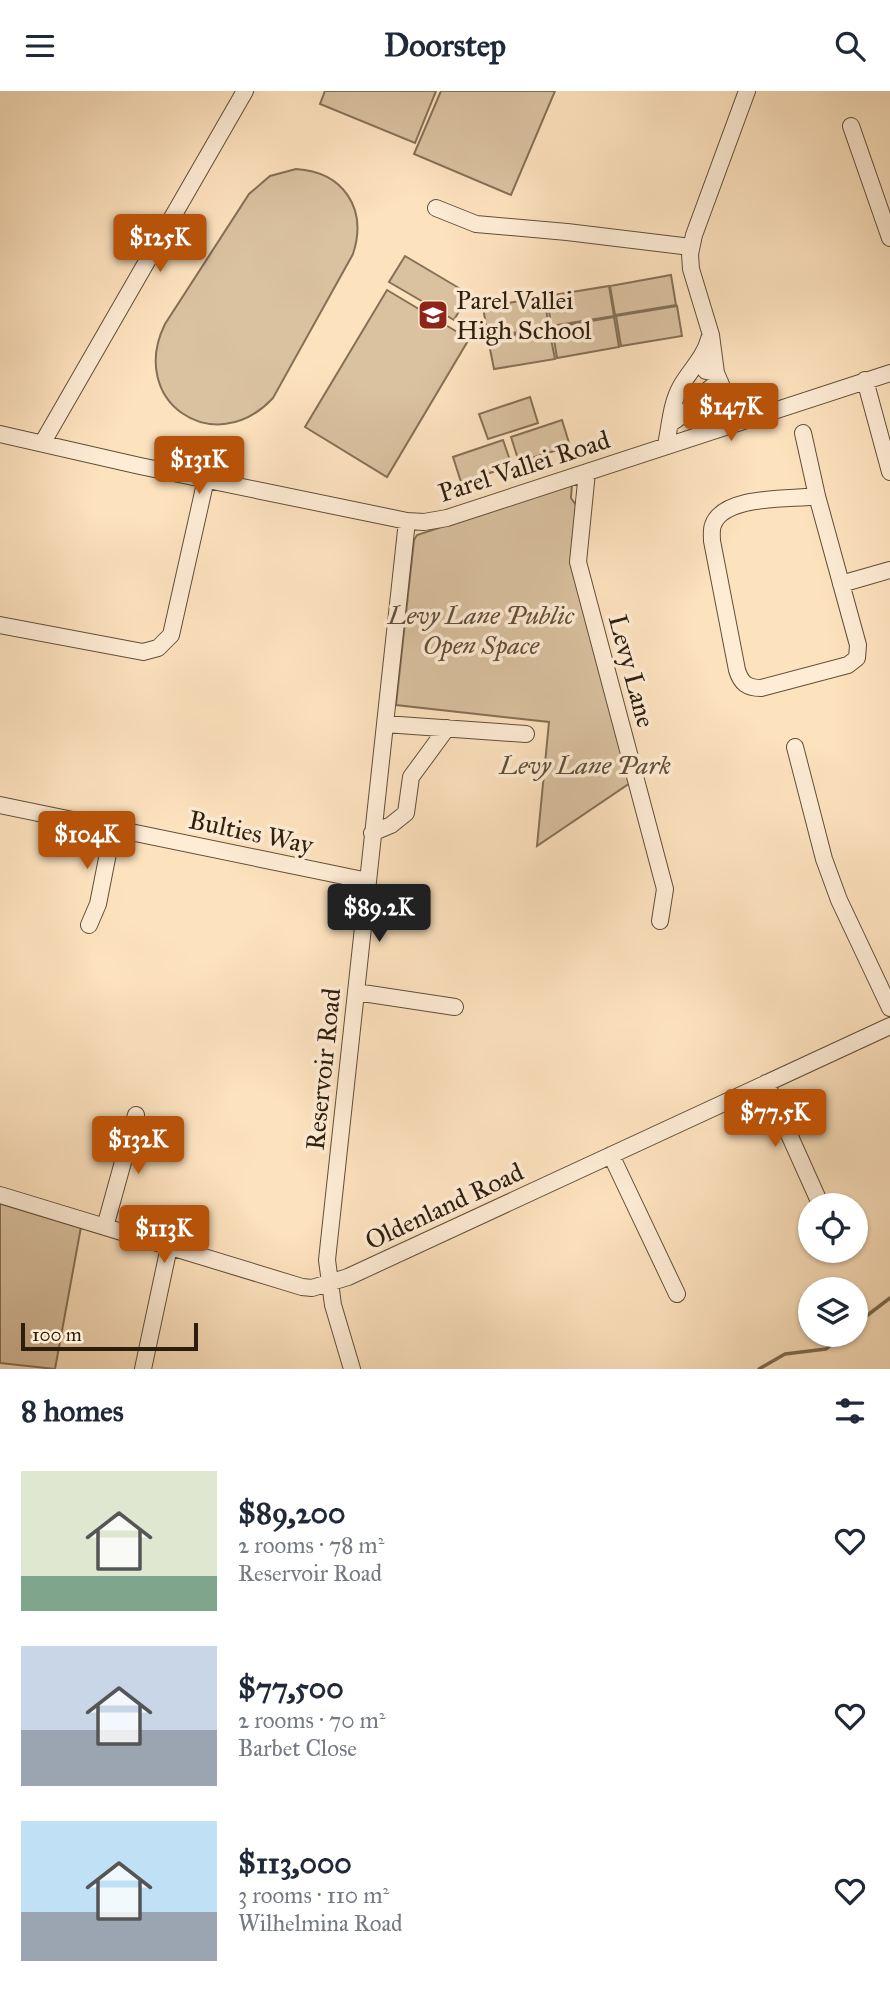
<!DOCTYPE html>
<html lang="en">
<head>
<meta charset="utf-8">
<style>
  :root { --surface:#fff; --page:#f6f6f7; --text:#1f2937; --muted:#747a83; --accent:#b45309 }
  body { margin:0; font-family:"IM FELL Great Primer",serif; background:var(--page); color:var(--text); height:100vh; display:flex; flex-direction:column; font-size:26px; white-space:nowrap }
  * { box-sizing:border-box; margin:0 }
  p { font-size:23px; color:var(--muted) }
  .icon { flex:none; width:38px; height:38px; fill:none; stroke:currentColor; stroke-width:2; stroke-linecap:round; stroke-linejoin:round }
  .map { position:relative; height:1278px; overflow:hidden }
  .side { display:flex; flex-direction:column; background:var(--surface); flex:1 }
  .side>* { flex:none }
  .buttons { position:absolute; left:798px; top:1102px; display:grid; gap:14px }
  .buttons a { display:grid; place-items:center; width:70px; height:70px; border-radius:50%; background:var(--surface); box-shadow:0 2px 5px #0004; font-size:35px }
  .scale { position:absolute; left:21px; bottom:18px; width:177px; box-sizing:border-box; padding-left:7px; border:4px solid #2d1e0c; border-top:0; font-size:19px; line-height:24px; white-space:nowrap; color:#2d1e0c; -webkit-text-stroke:5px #feecd5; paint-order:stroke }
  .price { position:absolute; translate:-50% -60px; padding:0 16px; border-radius:7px; background:var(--accent); color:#fff; font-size:23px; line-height:46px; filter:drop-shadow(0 2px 4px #0008) }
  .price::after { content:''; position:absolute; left:50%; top:42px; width:21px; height:16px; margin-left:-10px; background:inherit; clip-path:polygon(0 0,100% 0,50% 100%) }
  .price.active { background:#222; color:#fff }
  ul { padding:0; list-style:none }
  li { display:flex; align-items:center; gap:21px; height:175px; padding:0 21px }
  li span { display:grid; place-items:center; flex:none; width:196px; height:140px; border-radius:0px; color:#555 }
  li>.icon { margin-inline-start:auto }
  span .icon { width:84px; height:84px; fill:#fffc; stroke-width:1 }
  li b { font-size:30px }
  h2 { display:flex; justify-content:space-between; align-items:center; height:84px; padding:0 21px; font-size:30px }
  header { display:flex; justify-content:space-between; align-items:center; height:91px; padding:0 21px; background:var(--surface); font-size:32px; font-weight:700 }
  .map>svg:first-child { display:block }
  .green { fill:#dac1a0; stroke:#847056; stroke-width:2 }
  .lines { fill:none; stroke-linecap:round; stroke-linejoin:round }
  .stream { stroke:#7f6b52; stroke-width:3.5 }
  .minor-casing { stroke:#614f38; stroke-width:18 }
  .minor { stroke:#feecd5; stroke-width:16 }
  .labels { text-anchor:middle; stroke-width:7; stroke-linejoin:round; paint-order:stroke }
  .poi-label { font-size:26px; fill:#2d1e0c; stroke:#feecd5; text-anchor:start }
  .street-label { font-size:26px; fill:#2d1e0c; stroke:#feecd5 }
  .park-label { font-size:26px; font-style:italic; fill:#614f38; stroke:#feecd5 }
</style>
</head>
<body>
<header><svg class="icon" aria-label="menu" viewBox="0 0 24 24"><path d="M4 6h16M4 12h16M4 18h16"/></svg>Doorstep<svg class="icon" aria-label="search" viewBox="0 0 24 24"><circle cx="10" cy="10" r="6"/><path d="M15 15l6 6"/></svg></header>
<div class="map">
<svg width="890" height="1278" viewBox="0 0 890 1278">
  <rect width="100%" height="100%" fill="#fde2be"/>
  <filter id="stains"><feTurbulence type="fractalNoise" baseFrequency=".00286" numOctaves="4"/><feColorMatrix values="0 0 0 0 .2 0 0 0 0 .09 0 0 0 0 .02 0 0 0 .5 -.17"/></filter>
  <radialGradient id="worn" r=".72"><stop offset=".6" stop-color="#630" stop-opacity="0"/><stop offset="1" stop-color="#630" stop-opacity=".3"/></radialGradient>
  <path class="green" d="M325 0H436L415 52 320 13Z
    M441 0H555L511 104 414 63Z
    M296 78C343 81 368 117 353 163L273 307C214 370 127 310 165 233L249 103 270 85Z
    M405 165 469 203 454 229 389 191Z
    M671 184 676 214 615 224 610 195Z
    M609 195 614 225 551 235 547 205Z
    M387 199 469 248 387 386 305 336Z
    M544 206 549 236 488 246 483 216Z
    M677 215 682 245 621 255 616 225Z
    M614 226 619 256 557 267 552 237Z
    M549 238 555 268 494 278 488 248Z
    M530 306 538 332 488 348 479 323Z
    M562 329 570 355 519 371 511 346Z
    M503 349 512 375 461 391 453 366Z
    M572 393 571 407 578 417 572 451 630 692 537 755 549 631 396 614 414 449 417 444Z
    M0 1111 81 1136 55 1278 0 1272Z"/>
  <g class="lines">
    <path class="stream" d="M856 1233 890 1207
      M759 1278 785 1263 826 1258 843 1244"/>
    <g class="minor-casing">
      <path id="minor" d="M851 35 890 147
        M436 117 476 133 567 141 691 156
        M706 280 716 282 737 331
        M716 282 711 244 691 178 690 163 694 144 747 0
        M865 289 890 381
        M671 332C692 320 702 299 720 291
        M803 342 817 405
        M0 343 140 375 407 430 424 431 447 427 890 282
        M43 351 245 0
        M666 354C670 335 671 312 681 295 690 279 704 267 709 248
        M587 381 578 471 665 798 660 830
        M817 405 858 554 857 567 848 574 761 597C747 597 741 592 737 579L712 450C712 445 711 439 713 434 724 403 793 409 817 405Z
        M841 493 890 479
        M0 534 143 561 158 557 171 544 206 388
        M385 633 526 643
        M795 656 824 768 839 809 890 917
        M0 714 368 790
        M372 742 391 734 406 722 411 686 447 637
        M89 834 98 813 113 737
        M356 901 455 916
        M766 992 818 1108
        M611 1064 677 1203
        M0 1104 302 1196 312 1197 348 1186 890 935
        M105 1136 136 1024
        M143 1278 169 1156
        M352 1278 333 1214 327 1169 407 430"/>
    </g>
    <use href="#minor" class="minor"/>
  </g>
  <defs>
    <g id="school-square" transform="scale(1.575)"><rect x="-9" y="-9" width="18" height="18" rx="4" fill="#8f2418" stroke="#feecd5"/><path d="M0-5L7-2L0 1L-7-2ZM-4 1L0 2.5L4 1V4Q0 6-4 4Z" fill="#fff"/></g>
  </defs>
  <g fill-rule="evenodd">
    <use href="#school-square" x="433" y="224"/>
  </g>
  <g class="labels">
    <g class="poi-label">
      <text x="456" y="218">Parel Vallei<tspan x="456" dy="30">High School</tspan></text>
    </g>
    <g class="street-label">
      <text transform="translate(524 375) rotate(-18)" y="9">Parel Vallei Road</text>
      <text transform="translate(632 580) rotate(75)" y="9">Levy Lane</text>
      <text transform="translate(251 741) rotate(12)" y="9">Bulties Way</text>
      <text transform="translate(323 978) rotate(-84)" y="9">Reservoir Road</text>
      <text transform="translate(444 1115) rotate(-25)" y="9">Oldenland Road</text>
    </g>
    <g class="park-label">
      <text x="481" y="533">Levy Lane Public<tspan x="481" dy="30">Open Space</tspan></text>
      <text x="585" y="683">Levy Lane Park</text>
    </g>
  </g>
  <rect width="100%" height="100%" filter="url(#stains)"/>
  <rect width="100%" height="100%" fill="url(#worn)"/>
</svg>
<div class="buttons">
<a><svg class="icon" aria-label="locate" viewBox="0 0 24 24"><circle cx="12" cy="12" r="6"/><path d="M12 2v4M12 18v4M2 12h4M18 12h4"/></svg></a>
<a><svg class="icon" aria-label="layers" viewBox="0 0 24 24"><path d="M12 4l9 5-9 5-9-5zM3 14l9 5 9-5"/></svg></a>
</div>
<div class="scale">100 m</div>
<b class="price" style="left:160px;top:183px">$125K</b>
<b class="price" style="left:731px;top:352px">$147K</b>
<b class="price" style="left:199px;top:405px">$131K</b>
<b class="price" style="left:87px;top:780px">$104K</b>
<b class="price active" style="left:379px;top:853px">$89.2K</b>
<b class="price" style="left:775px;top:1058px">$77.5K</b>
<b class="price" style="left:138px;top:1085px">$132K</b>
<b class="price" style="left:164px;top:1174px">$113K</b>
</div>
<section class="side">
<h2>8 homes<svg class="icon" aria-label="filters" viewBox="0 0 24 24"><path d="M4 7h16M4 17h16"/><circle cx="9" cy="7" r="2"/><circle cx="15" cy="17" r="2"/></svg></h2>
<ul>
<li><span style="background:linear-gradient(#dfe7d0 75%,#7fa58c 0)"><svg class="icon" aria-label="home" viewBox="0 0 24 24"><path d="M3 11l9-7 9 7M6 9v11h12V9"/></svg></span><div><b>$89,200</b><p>2 rooms · 78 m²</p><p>Reservoir Road</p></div><svg class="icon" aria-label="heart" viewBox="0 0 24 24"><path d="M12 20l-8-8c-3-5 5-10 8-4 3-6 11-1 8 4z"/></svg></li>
<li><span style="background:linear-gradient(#c9d6e8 60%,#9aa5b1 0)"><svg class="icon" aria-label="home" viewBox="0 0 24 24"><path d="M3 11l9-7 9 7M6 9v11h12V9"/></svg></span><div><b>$77,500</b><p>2 rooms · 70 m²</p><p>Barbet Close</p></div><svg class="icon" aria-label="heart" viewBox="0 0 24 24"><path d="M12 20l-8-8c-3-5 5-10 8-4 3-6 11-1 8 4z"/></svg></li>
<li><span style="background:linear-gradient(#bfe0f5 65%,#9aa5b1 0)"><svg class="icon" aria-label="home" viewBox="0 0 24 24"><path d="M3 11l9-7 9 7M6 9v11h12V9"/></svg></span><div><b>$113,000</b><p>3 rooms · 110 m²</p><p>Wilhelmina Road</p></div><svg class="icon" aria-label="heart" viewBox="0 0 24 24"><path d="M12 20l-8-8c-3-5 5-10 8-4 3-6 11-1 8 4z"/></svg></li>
</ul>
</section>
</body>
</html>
